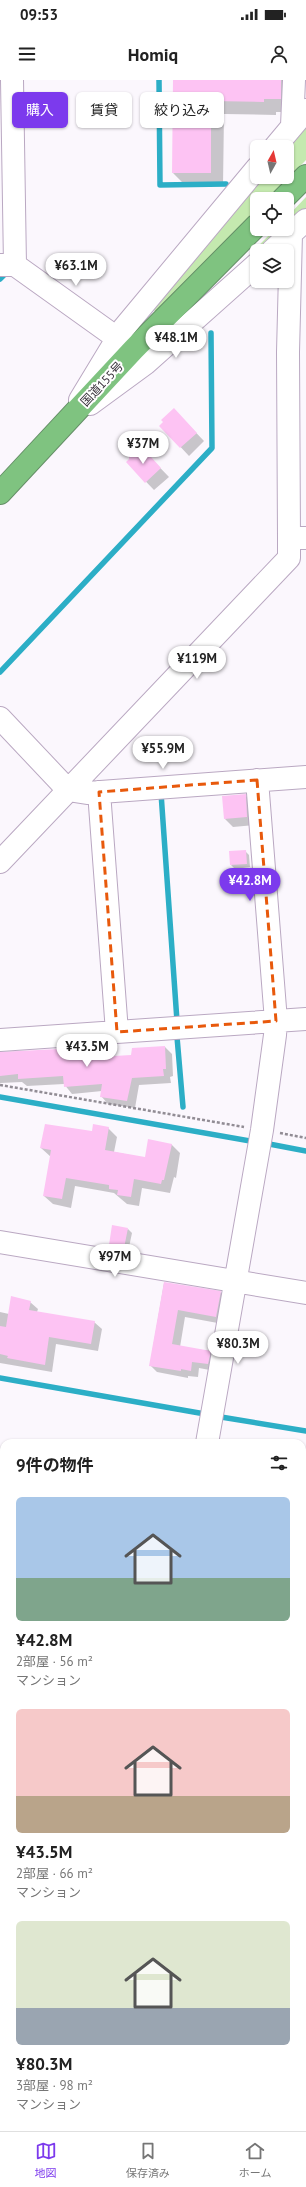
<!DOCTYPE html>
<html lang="ja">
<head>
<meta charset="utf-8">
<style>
  :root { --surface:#fff; --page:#f2f2f2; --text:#222; --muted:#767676; --line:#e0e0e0; --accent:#7c3aed }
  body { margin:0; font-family:"PT Sans","Noto Sans JP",sans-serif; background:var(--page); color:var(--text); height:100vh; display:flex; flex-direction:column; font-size:15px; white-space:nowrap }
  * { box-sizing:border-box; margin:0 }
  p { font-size:13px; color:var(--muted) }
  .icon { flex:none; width:22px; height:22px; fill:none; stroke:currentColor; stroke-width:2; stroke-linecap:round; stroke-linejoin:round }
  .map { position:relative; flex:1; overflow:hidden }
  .side { position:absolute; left:0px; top:1359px; width:306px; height:692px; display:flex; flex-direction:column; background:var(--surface); border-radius:12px 12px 0 0; box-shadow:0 1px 3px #0004 }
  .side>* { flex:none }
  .top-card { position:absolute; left:12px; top:12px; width:282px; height:36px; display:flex; gap:8px }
  .needle { width:26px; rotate:8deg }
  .fabs { position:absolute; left:250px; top:60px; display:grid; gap:8px }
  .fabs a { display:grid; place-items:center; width:44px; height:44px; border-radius:6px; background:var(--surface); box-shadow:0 1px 3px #0004; font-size:20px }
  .price { position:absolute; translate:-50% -34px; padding:0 9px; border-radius:14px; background:#fff; color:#222; font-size:13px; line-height:26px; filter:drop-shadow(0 1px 2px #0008) }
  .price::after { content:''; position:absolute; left:50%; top:24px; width:12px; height:9px; margin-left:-6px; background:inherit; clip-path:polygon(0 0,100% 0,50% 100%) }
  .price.active { background:var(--accent); color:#fff }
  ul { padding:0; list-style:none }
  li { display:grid; align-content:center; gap:8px; height:212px; padding:0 16px }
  li span { display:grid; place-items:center; height:124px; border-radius:6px; color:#555 }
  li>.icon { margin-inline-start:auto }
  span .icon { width:72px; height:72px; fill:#fffc; stroke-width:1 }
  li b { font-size:17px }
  h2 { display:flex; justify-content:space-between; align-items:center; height:48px; padding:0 16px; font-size:17px }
  .tag { padding:0 14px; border-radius:6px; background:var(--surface); box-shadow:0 1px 3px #0004; font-size:14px; line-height:36px }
  .tag.active { background:var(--accent); color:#fff }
  .status { display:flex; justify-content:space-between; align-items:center; height:28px; padding:0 20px; background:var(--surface); direction:ltr }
  .status svg { height:11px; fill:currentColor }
  header { display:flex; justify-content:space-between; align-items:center; height:52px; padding:0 16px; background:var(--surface); font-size:18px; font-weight:700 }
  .tabs { display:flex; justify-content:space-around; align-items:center; height:56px; border-top:1px solid var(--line); background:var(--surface); font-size:11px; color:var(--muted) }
  .tabs a { display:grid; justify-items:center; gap:2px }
  .tabs .active { color:var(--accent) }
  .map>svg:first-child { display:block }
  .industrial { fill:#fdebe1 }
  .green { fill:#c4e9af }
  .shadow { fill:#0003 }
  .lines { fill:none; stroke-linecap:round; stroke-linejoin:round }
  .stream { stroke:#2caec6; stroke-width:5.5 }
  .building { fill:#fdc3f3 }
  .minor-casing { stroke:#baa8c2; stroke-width:24 }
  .major-casing { stroke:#658f67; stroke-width:24 }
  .highway-casing { stroke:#658f67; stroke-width:24 }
  .path { stroke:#918c94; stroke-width:2.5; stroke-dasharray:3 2; stroke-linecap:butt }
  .minor { stroke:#fff; stroke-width:22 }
  .major { stroke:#b2dbb3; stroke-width:22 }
  .highway { stroke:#7fc380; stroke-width:22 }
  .marked { fill:none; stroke:#e8590c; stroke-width:3; stroke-dasharray:8 5; stroke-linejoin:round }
  .labels { text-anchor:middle; stroke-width:4; stroke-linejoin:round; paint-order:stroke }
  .street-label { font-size:12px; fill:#352e38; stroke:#fff }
</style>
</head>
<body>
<div class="status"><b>09:53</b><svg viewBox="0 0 49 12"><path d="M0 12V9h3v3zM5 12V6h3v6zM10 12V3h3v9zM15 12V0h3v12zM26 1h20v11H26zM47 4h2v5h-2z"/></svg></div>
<header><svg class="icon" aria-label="menu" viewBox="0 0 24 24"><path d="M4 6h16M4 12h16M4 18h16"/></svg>Homiq<svg class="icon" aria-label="person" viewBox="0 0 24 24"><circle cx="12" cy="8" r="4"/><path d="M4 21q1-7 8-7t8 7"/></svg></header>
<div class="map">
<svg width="306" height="2051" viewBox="0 0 306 2051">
  <rect width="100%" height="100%" fill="#fbf7fd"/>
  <path class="industrial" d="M306 1811V2051H6L8 2047H302V1812Z"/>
  <path class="green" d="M306 47V80L268 119H257V130L156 233 152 227 264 97H287V70Z
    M306 117V132L264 171H257V177L195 230 275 149H287V137Z"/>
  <path class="shadow" d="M174 0H294L293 32H276V35L224 34 223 106H186L173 93Z
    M182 338 204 361 189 376 161 346Z
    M142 369 169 397 154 410 127 382Z
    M245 715 253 723 255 745 233 747 225 739Z
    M245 771 249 775 250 787 235 789 231 785Z
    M165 967 172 974 173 996 170 997 171 1003 139 1005 135 1028 108 1024 101 1016 102 1011 72 1014 64 1004 27 1006 22 1002 0 1003V972L96 970 103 977 132 976Z
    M108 1048 117 1057 114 1072 145 1078 171 1064 180 1073 176 1098 174 1097 170 1113 142 1108 139 1126 127 1124 114 1113 75 1106 71 1128 53 1124 44 1116 51 1077 41 1068Z
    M128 1149 132 1153 128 1172 114 1169 110 1165Z
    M164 1203 220 1212 228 1220 223 1244 185 1237 180 1267 210 1271 217 1279 215 1291 199 1288 198 1297 188 1296V1298L157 1292 150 1285Z
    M30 1222 38 1229 37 1232 94 1242 102 1249 98 1271 56 1264 52 1292 0 1283V1232L9 1234Z
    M0 1382 4 1386V1409L0 1408Z
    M302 1647 306 1651 304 1672H302Z
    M306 1742V1772H302V1743Z
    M0 1785 4 1786V1804L0 1803Z
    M36 2047H59L73 2051H35Z"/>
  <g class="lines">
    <path class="stream" d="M159 0 160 105 226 104
      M0 199 4 195
      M0 592 212 368 211 253
      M161 713 177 941
      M177 957 183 1027
      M0 1017 256 1062
      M264 1063 306 1071
      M0 1298 205 1334
      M221 1337 306 1351
      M0 1578 4 1579
      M302 1632 306 1633
      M0 1779 4 1781
      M302 1809 306 1808
      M0 2046 4 2039"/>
  </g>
  <path class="building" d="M173 0H281V19H264V22L211 21V93H172Z
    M174 328 197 353 180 368 159 346 163 342 161 340Z
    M142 367 161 388 145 403 126 382 129 379V372L136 373Z
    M246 714 247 737 224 739 222 716Z
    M246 770 247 784 230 785 229 771Z
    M165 966 166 989H163L164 996 132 998 127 1021 100 1017 102 1004 64 1007 63 996 18 999V994L0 996V972L58 969V972L96 969 97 977 131 975 132 968Z
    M45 1044 92 1051 93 1044 109 1047 105 1070 145 1077 148 1059 172 1064 164 1100H162L161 1104 134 1099 131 1117 117 1115 118 1110 109 1109V1105L66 1098 62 1119 43 1116 51 1070 40 1068Z
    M112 1145 128 1148 124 1168 109 1165Z
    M164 1202 221 1211 216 1237 178 1230 172 1264 211 1271 208 1284 192 1282 191 1291 181 1289V1291L149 1286Z
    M11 1216 31 1221 29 1230 95 1241 91 1264 49 1257 45 1285 7 1278 8 1276 0 1274V1246L6 1247Z"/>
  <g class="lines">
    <g class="minor-casing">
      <path id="minor" d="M12 0 15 185
        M292 46 294 0
        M275 67 306 30
        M272 171 306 140
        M1 185H15L117 258
        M80 320 123 249 257 88
        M90 324 146 283 257 184
        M289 458 288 272 291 154
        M0 638 68 710 87 713 306 697
        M99 712 117 952
        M0 782 289 478V458H306
        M0 960 306 939
        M0 1162 306 1213
        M207 1363 262 1050 275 955 276 941 257 700
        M302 1461H306
        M302 1518 306 1519
        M0 1709 4 1710
        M302 1730H306
        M302 1782 306 1781
        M302 1875 306 1874
        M0 1888 4 1884
        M302 1904 306 1903"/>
    </g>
    <g class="major-casing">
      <path id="major" d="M0 1435 4 1436
        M302 1494H306"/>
    </g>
    <g class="highway-casing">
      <path id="highway" d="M283 119 306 96
        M0 413 134 269 257 145"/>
    </g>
    <path class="path" d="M0 1005 244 1047
      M280 1053 306 1058"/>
    <use href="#minor" class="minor"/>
    <use href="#major" class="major"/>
    <use href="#highway" class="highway"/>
  </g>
  <path class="marked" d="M257 700 276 941 117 952 99 712Z"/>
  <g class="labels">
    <g class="street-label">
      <text transform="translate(102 304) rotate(-47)" y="4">国道155号</text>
    </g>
  </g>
</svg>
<div class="fabs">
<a><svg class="needle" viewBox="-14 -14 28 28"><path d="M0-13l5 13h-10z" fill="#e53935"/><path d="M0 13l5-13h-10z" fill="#767676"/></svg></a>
<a><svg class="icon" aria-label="locate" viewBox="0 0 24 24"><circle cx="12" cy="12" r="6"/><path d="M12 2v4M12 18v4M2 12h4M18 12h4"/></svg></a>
<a><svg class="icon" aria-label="layers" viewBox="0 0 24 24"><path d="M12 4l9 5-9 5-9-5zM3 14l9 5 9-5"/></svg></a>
</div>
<b class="price" style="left:76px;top:207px">¥63.1M</b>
<b class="price" style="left:176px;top:279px">¥48.1M</b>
<b class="price" style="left:143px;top:385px">¥37M</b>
<b class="price" style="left:197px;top:600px">¥119M</b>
<b class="price" style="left:163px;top:690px">¥55.9M</b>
<b class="price active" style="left:250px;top:822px">¥42.8M</b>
<b class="price" style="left:87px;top:988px">¥43.5M</b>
<b class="price" style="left:115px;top:1198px">¥97M</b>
<b class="price" style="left:238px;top:1285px">¥80.3M</b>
<div class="top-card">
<a class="tag active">購入</a>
<a class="tag">賃貸</a>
<a class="tag">絞り込み</a>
</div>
<section class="side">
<h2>9件の物件<svg class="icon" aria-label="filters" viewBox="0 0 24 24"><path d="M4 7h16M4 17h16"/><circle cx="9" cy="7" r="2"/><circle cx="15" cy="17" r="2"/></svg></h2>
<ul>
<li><span style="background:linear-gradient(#a9c7e8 65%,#7fa58c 0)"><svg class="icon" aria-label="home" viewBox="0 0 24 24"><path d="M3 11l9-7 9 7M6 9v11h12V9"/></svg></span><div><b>¥42.8M</b><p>2部屋 · 56 m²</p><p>マンション</p></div></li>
<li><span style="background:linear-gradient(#f6c9c9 70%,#b9a48a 0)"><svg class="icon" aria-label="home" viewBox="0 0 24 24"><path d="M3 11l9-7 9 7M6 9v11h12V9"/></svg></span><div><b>¥43.5M</b><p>2部屋 · 66 m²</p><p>マンション</p></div></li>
<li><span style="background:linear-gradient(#dfe7d0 70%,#9aa5b1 0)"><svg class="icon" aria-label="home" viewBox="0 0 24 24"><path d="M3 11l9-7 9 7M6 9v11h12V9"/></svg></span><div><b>¥80.3M</b><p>3部屋 · 98 m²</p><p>マンション</p></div></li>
</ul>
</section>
</div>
<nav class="tabs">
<a class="active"><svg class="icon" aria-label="map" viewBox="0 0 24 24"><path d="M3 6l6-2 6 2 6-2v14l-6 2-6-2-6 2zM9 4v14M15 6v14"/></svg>地図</a>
<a><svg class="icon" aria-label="saved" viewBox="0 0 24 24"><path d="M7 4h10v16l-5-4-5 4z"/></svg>保存済み</a>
<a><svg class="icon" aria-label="home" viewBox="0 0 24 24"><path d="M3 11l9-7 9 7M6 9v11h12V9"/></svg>ホーム</a>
</nav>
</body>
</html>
